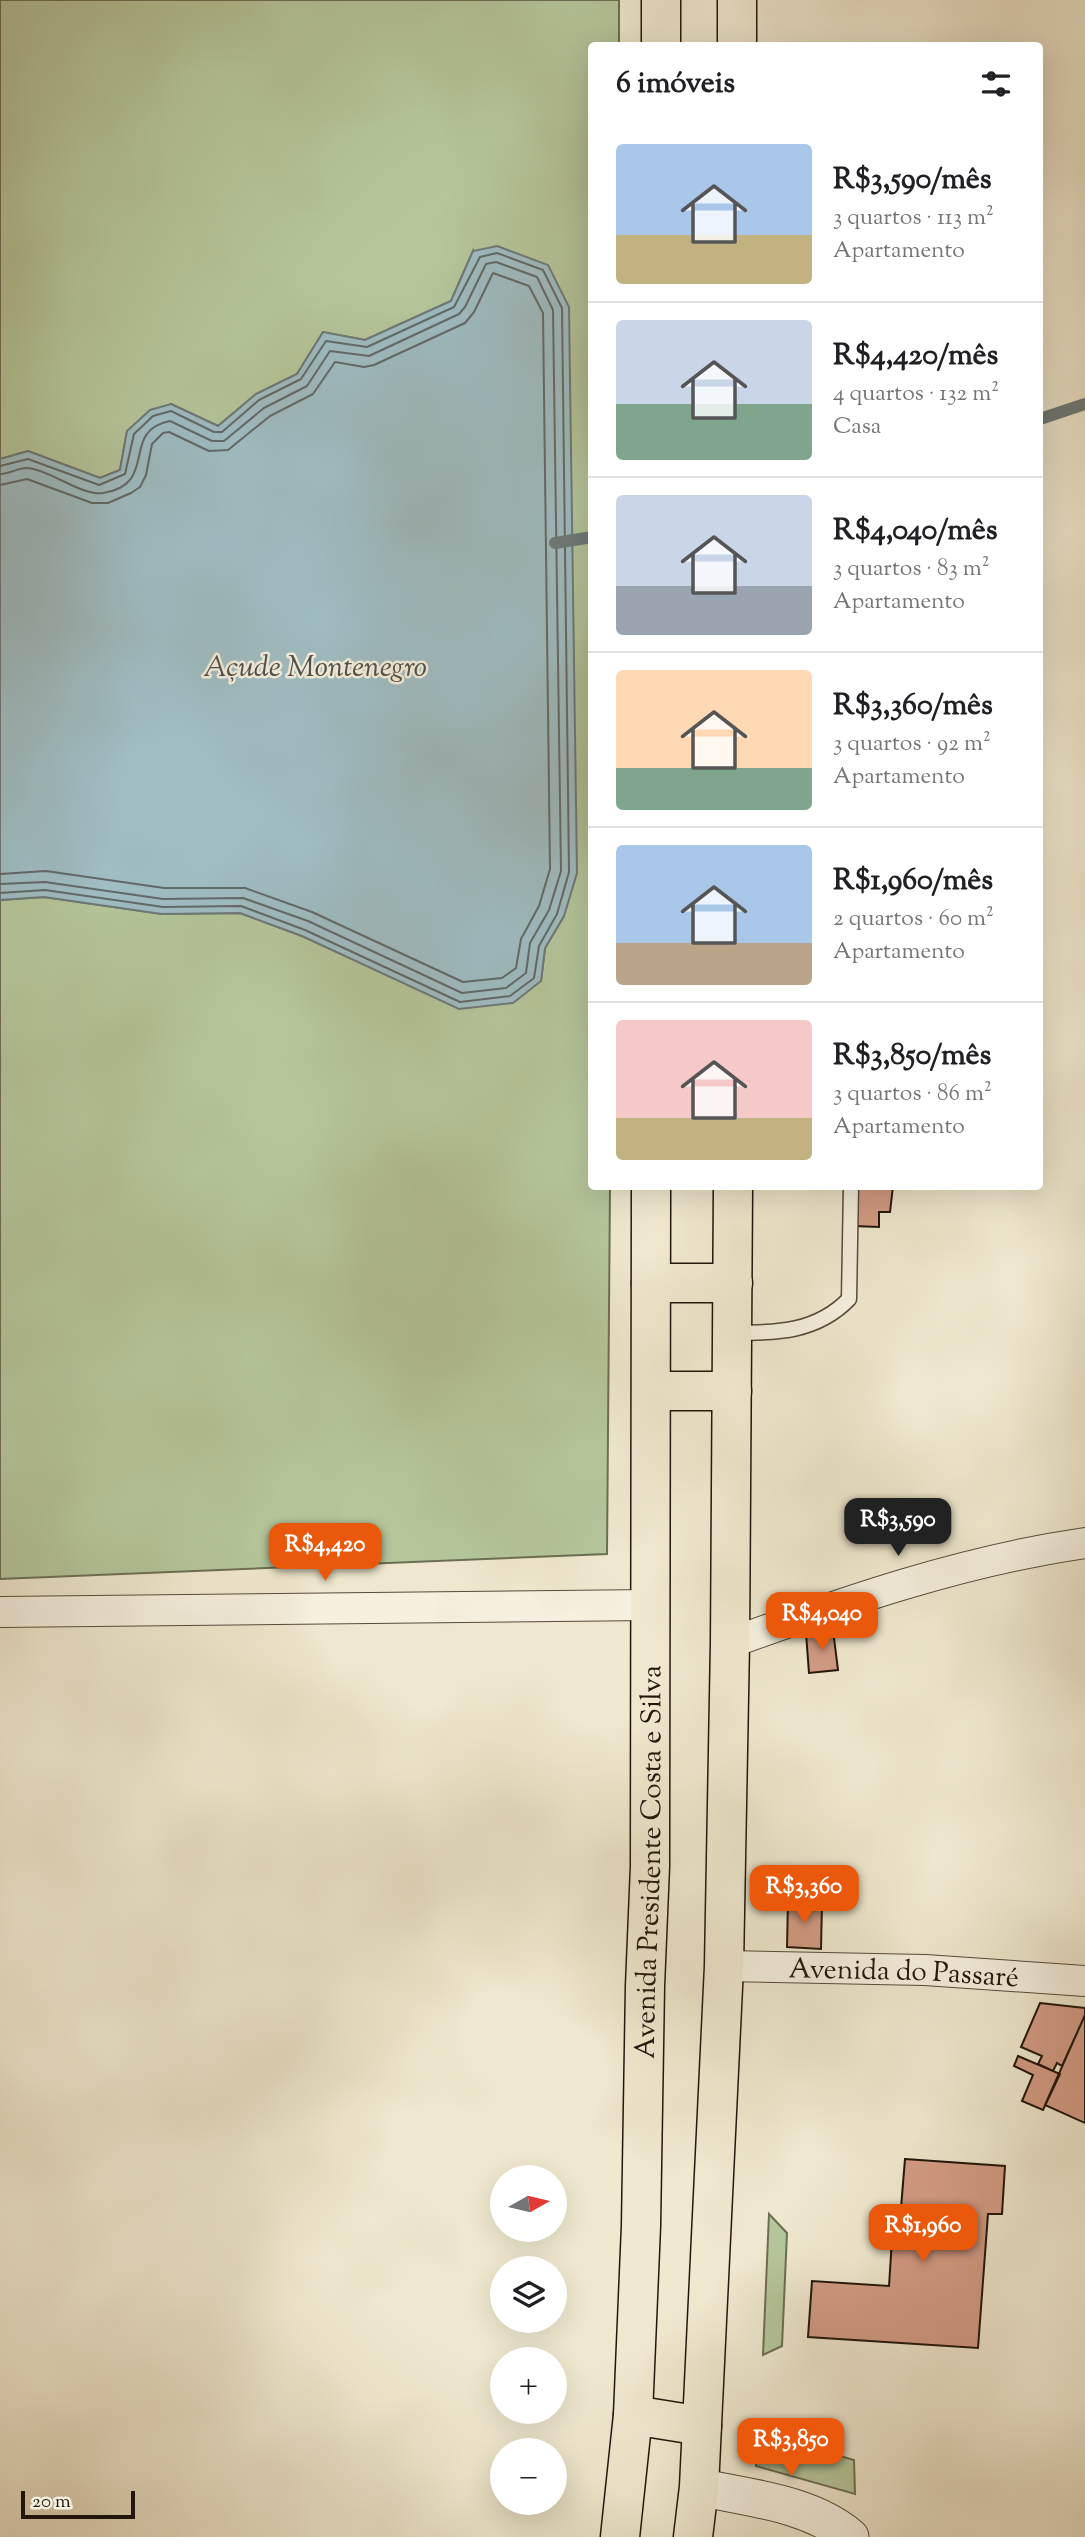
<!DOCTYPE html>
<html lang="pt">
<head>
<meta charset="utf-8">
<style>
  :root { --surface:#fff; --page:#f2f2f2; --text:#202124; --muted:#757577; --line:#e0e0e0; --accent:#ea580c }
  body { margin:0; font-family:"Sorts Mill Goudy",serif; background:var(--page); color:var(--text); height:100vh; display:flex; flex-direction:column; font-size:26px; white-space:nowrap }
  * { box-sizing:border-box; margin:0 }
  p { font-size:23px; color:var(--muted) }
  .icon { flex:none; width:38px; height:38px; fill:none; stroke:currentColor; stroke-width:2; stroke-linecap:round; stroke-linejoin:round }
  .map { position:relative; flex:1; overflow:hidden }
  .drawer { position:absolute; left:588px; top:42px; width:455px; height:1148px; display:flex; flex-direction:column; background:var(--surface); border-radius:7px; box-shadow:0 7px 28px #0002 }
  .drawer>* { flex:none }
  .needle { width:46px; rotate:82deg }
  .tools { position:absolute; left:490px; top:2165px; display:grid; gap:14px }
  .tools a { display:grid; place-items:center; width:77px; height:77px; border-radius:50%; background:var(--surface); box-shadow:0 7px 28px #0002; font-size:35px }
  .scale { position:absolute; left:21px; bottom:18px; width:114px; box-sizing:border-box; padding-left:7px; border:4px solid #23160c; border-top:0; font-size:19px; line-height:24px; white-space:nowrap; color:#23160c; -webkit-text-stroke:5px #f5f0df; paint-order:stroke }
  .price { position:absolute; translate:-50% -60px; padding:0 16px; border-radius:14px; background:var(--accent); color:#fff; font-size:23px; line-height:46px; filter:drop-shadow(0 2px 4px #0008) }
  .price::after { content:''; position:absolute; left:50%; top:42px; width:21px; height:16px; margin-left:-10px; background:inherit; clip-path:polygon(0 0,100% 0,50% 100%) }
  .price.selected { background:#222; color:#fff }
  ul { padding:0; list-style:none }
  li { display:flex; align-items:center; gap:21px; height:175px; padding:0 28px }
  li+li { border-top:2px solid var(--line) }
  li span { display:grid; place-items:center; flex:none; width:196px; height:140px; border-radius:7px; color:#555 }
  li>.icon { margin-inline-start:auto }
  span .icon { width:84px; height:84px; fill:#fffc; stroke-width:1 }
  li b { font-size:30px }
  h2 { display:flex; justify-content:space-between; align-items:center; height:84px; padding:0 28px; font-size:30px }
  .map>svg:first-child { display:block }
  .green { fill:#b5c69b; stroke:#6c6e54; stroke-width:2 }
  .water { fill:#9fbdc3; stroke:#6d7a7a; stroke-width:2 }
  .lines { fill:none; stroke-linecap:round; stroke-linejoin:round }
  .shore { stroke:#616a68; stroke-width:2 }
  .stream { stroke:#6d7a7a; stroke-width:12 }
  .building { fill:#d39c85; stroke:#23160c; stroke-width:2 }
  .service-casing { stroke:#564a3c; stroke-width:17 }
  .minor-casing { stroke:#564a3c; stroke-width:32 }
  .tertiary-casing { stroke:#564a3c; stroke-width:39 }
  .primary-casing { stroke:#23160c; stroke-width:41 }
  .service { stroke:#f5f0df; stroke-width:14 }
  .minor { stroke:#f5f0df; stroke-width:30 }
  .tertiary { stroke:#f5f0df; stroke-width:37 }
  .primary { stroke:#efe8ce; stroke-width:38 }
  .labels { text-anchor:middle; stroke-width:5; stroke-linejoin:round; paint-order:stroke }
  .street-label { font-size:28px; fill:#23160c; stroke:#f5f0df }
  .water-label { font-size:30px; font-style:italic; fill:#4e504c; stroke:#f5f0df }
</style>
</head>
<body>
<div class="map">
<svg width="1085" height="2537" viewBox="0 0 1085 2537">
  <rect width="100%" height="100%" fill="#efe8ce"/>
  <filter id="stains"><feTurbulence type="fractalNoise" baseFrequency=".00286" numOctaves="4"/><feColorMatrix values="0 0 0 0 .2 0 0 0 0 .09 0 0 0 0 .02 0 0 0 .5 -.17"/></filter>
  <radialGradient id="worn" r=".72"><stop offset=".6" stop-color="#630" stop-opacity="0"/><stop offset="1" stop-color="#630" stop-opacity=".3"/></radialGradient>
  <path class="green" d="M0 0H619V45L592 46V1186L610 1187 607 1554 0 1579V900L44 897 162 914 240 913 302 936 379 971 541 981 545 948 564 916 473 251 451 301 365 340 323 332 297 374 256 394 218 426 171 404 127 431 120 470 100 478 28 451 0 459Z
    M769 2214 787 2233 782 2346 763 2355Z
    M765 2434 854 2460 855 2494 756 2466 757 2441Z"/>
  <path class="water" d="M497 246 548 265 569 307 577 873 564 916 545 948 541 981 513 1003 459 1009 302 936 240 913 162 914 44 897 0 900V459L28 451 100 478 120 470 127 431 150 410 171 404 218 426 256 394 297 374 323 332 365 340 451 301 473 251Z"/>
  <g class="lines">
    <path class="shore" d="M0 466 28 459 99 485 125 474 134 434 153 416 171 411 214 432H222L259 400 301 379 326 341 367 347 454 307 480 257 497 253 543 270 562 308 569 872 557 914 539 946 534 978 510 996 460 1002 305 930 241 906 163 907 45 890 0 893
      M0 474C9 474 18 468 26 468 47 468 83 497 103 493 160 484 119 431 170 421L212 441H224L264 408 307 386 330 351 369 356 459 314 465 307 486 264 496 262 537 277 553 310 561 871 549 910 530 943 526 973 506 988 462 993 308 921 243 898 163 899 45 882 0 884
      M0 485 27 479 92 503H108L131 493 140 487 146 475 152 444 163 433 169 432 209 451 228 450 270 416 313 394 335 362 364 367 374 365 465 323 474 312 493 273 529 286 543 313 550 869 539 906 521 939 516 968 502 978 463 982 312 912 245 888H164L46 871 0 874"/>
    <path class="stream" d="M1040 419 1085 404
      M555 543 592 537"/>
  </g>
  <path class="building" d="M856 1186H893L890 1212H879V1227L854 1226Z
    M833 1630 838 1670 809 1673 806 1633Z
    M788 1900 822 1903 821 1949 787 1947Z
    M1040 2003 1085 2008V2015L1062 2066 1057 2063 1053 2071 1038 2064 1042 2056 1021 2047Z
    M1085 2015V2123L1045 2105Z
    M1018 2056 1060 2074 1043 2110 1022 2101 1033 2075 1014 2066Z
    M905 2159 1005 2166 1002 2214H988L978 2348 808 2337 812 2281 889 2286 894 2208H901Z"/>
  <g class="lines">
    <g class="service-casing">
      <path id="service" d="M734 1333C777 1333 817 1332 849 1299L851 1186"/>
    </g>
    <g class="minor-casing">
      <g id="minor">
        <path d="M0 1612 651 1605"/>
        <path d="M730 1643C847 1601 961 1561 1085 1543"/>
        <path id="s1" d="M724 1966 925 1970 1085 1981"/>
      </g>
    </g>
    <g class="tertiary-casing">
      <path id="tertiary" d="M699 2487C749 2498 810 2503 850 2537"/>
    </g>
    <g class="primary-casing">
      <g id="primary">
        <path d="M661 46V0"/>
        <path d="M737 46V0"/>
        <path d="M651 1283H733"/>
        <path d="M653 1391H732"/>
        <path d="M633 2415 702 2426"/>
        <path id="s2" d="M620 2537 633 2415 641 2226 645 1986 650 1866 651 1186"/>
        <path d="M693 2537 699 2487 724 1966 730 1643 733 1186"/>
      </g>
    </g>
    <use href="#service" class="service"/>
    <use href="#minor" class="minor"/>
    <use href="#tertiary" class="tertiary"/>
    <use href="#primary" class="primary"/>
  </g>
  <g class="labels">
    <g class="street-label">
      <text dy="10" stroke="none"><textPath href="#s2" startOffset="676">Avenida Presidente Costa e Silva</textPath></text>
      <text dy="10" stroke="none"><textPath href="#s1" startOffset="180">Avenida do Passaré</textPath></text>
    </g>
    <g class="water-label">
      <text x="315" y="676">Açude Montenegro</text>
    </g>
  </g>
  <rect width="100%" height="100%" filter="url(#stains)"/>
  <rect width="100%" height="100%" fill="url(#worn)"/>
</svg>
<div class="tools">
<a><svg class="needle" viewBox="-14 -14 28 28"><path d="M0-13l5 13h-10z" fill="#e53935"/><path d="M0 13l5-13h-10z" fill="#757577"/></svg></a>
<a><svg class="icon" aria-label="layers" viewBox="0 0 24 24"><path d="M12 4l9 5-9 5-9-5zM3 14l9 5 9-5"/></svg></a>
<a>+</a>
<a>−</a>
</div>
<div class="scale">20 m</div>
<b class="price selected" style="left:898px;top:1558px">R$3,590</b>
<b class="price" style="left:325px;top:1583px">R$4,420</b>
<b class="price" style="left:822px;top:1652px">R$4,040</b>
<b class="price" style="left:804px;top:1925px">R$3,360</b>
<b class="price" style="left:923px;top:2264px">R$1,960</b>
<b class="price" style="left:791px;top:2478px">R$3,850</b>
<section class="drawer">
<h2>6 imóveis<svg class="icon" aria-label="filters" viewBox="0 0 24 24"><path d="M4 7h16M4 17h16"/><circle cx="9" cy="7" r="2"/><circle cx="15" cy="17" r="2"/></svg></h2>
<ul>
<li><span style="background:linear-gradient(#a9c7e8 65%,#c2b280 0)"><svg class="icon" aria-label="home" viewBox="0 0 24 24"><path d="M3 11l9-7 9 7M6 9v11h12V9"/></svg></span><div><b>R$3,590/mês</b><p>3 quartos · 113 m²</p><p>Apartamento</p></div></li>
<li><span style="background:linear-gradient(#c9d6e8 60%,#7fa58c 0)"><svg class="icon" aria-label="home" viewBox="0 0 24 24"><path d="M3 11l9-7 9 7M6 9v11h12V9"/></svg></span><div><b>R$4,420/mês</b><p>4 quartos · 132 m²</p><p>Casa</p></div></li>
<li><span style="background:linear-gradient(#c9d6e8 65%,#9aa5b1 0)"><svg class="icon" aria-label="home" viewBox="0 0 24 24"><path d="M3 11l9-7 9 7M6 9v11h12V9"/></svg></span><div><b>R$4,040/mês</b><p>3 quartos · 83 m²</p><p>Apartamento</p></div></li>
<li><span style="background:linear-gradient(#ffd9b3 70%,#7fa58c 0)"><svg class="icon" aria-label="home" viewBox="0 0 24 24"><path d="M3 11l9-7 9 7M6 9v11h12V9"/></svg></span><div><b>R$3,360/mês</b><p>3 quartos · 92 m²</p><p>Apartamento</p></div></li>
<li><span style="background:linear-gradient(#a9c7e8 70%,#b9a48a 0)"><svg class="icon" aria-label="home" viewBox="0 0 24 24"><path d="M3 11l9-7 9 7M6 9v11h12V9"/></svg></span><div><b>R$1,960/mês</b><p>2 quartos · 60 m²</p><p>Apartamento</p></div></li>
<li><span style="background:linear-gradient(#f6c9c9 70%,#c2b280 0)"><svg class="icon" aria-label="home" viewBox="0 0 24 24"><path d="M3 11l9-7 9 7M6 9v11h12V9"/></svg></span><div><b>R$3,850/mês</b><p>3 quartos · 86 m²</p><p>Apartamento</p></div></li>
</ul>
</section>
</div>
</body>
</html>
